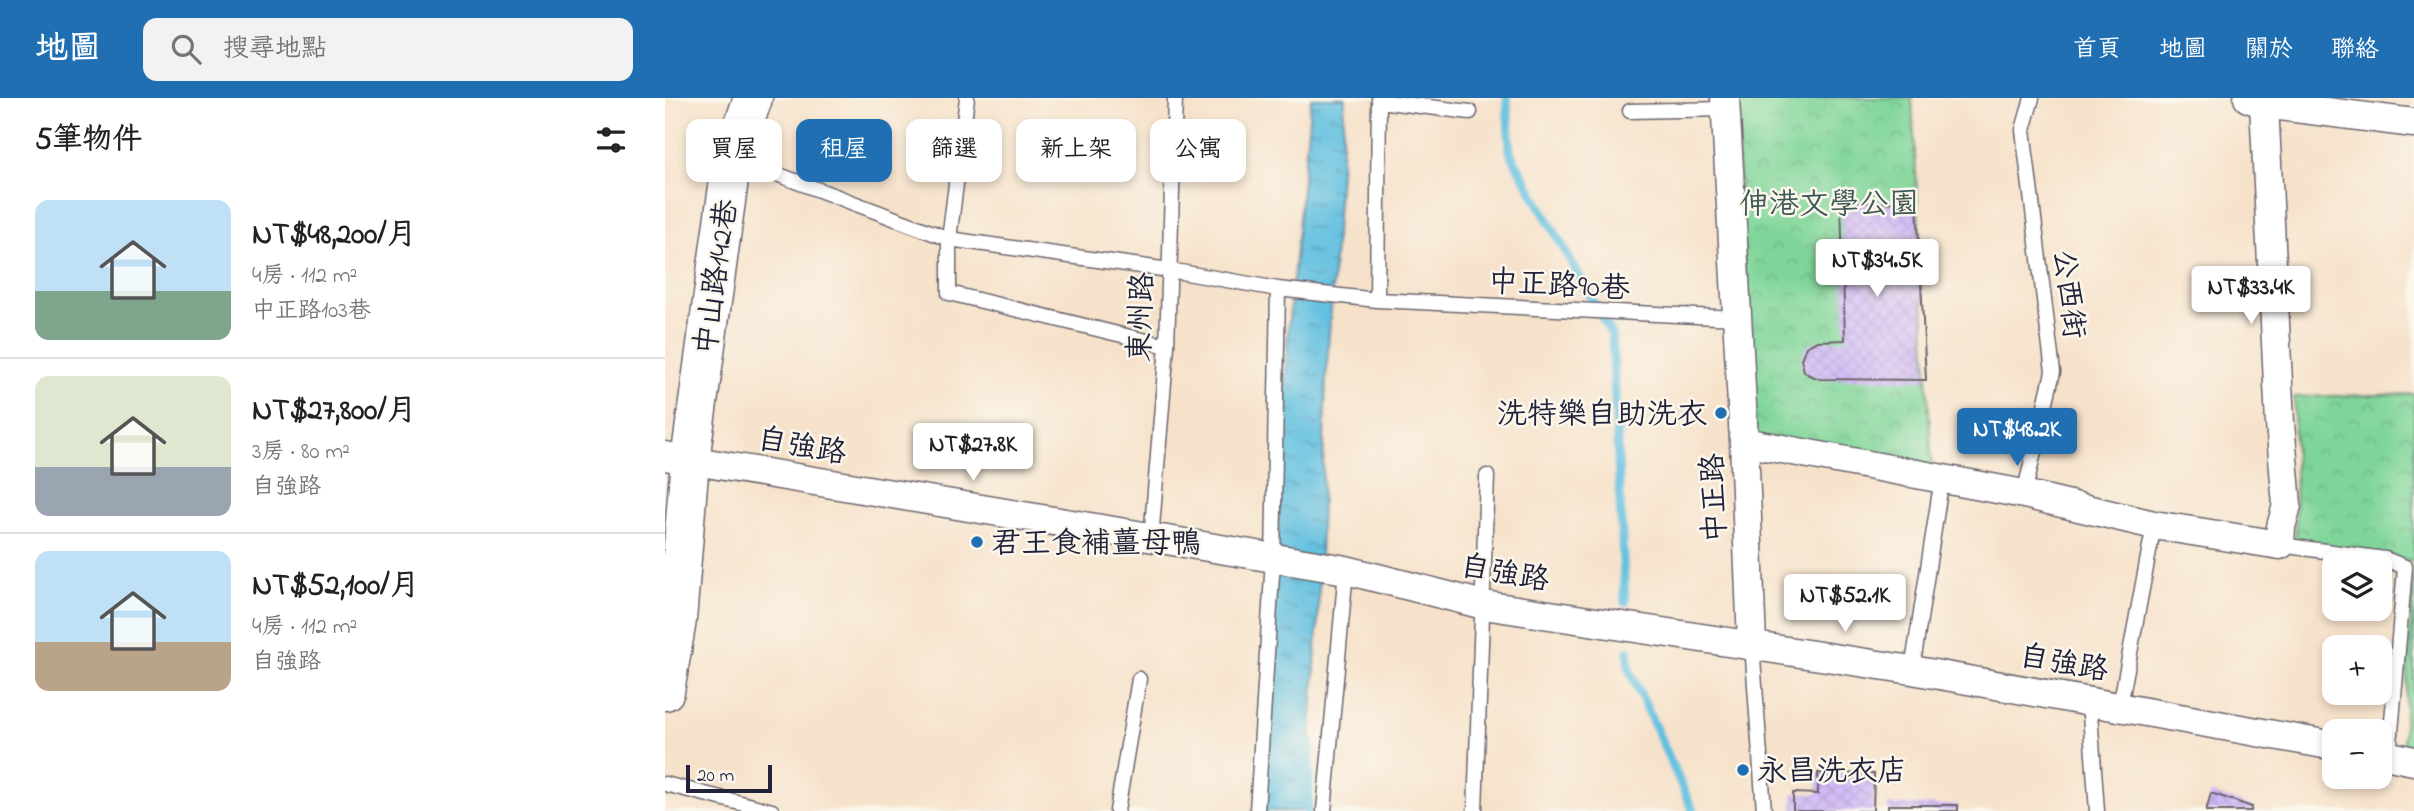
<!DOCTYPE html>
<html lang="zh-TW">
<head>
<meta charset="utf-8">
<style>
  :root { --surface:#fff; --page:#f2f2f2; --text:#222; --muted:#767676; --line:#e0e0e0; --accent:#1f6fb2 }
  body { margin:0; font-family:"Indie Flower","LXGW WenKai TC",sans-serif; background:var(--page); color:var(--text); height:100vh; display:flex; flex-direction:column; font-size:26px; white-space:nowrap }
  * { box-sizing:border-box; margin:0 }
  p { font-size:23px; color:var(--muted) }
  .icon { flex:none; width:38px; height:38px; fill:none; stroke:currentColor; stroke-width:2; stroke-linecap:round; stroke-linejoin:round }
  .map { position:relative; flex:1; overflow:hidden }
  .details { display:flex; flex-direction:column; background:var(--surface); width:665px }
  .details>* { flex:none }
  .banner { position:absolute; left:21px; top:21px; width:665px; height:63px; display:flex; gap:14px }
  .tools { position:absolute; left:1657px; top:453px; display:grid; gap:14px }
  .tools a { display:grid; place-items:center; width:70px; height:70px; border-radius:14px; background:var(--surface); box-shadow:0 4px 10px #0003; font-size:35px }
  .scale { position:absolute; left:21px; bottom:18px; width:86px; box-sizing:border-box; padding-left:7px; border:4px solid #22223b; border-top:0; font-size:19px; line-height:24px; white-space:nowrap; color:#22223b; -webkit-text-stroke:5px #fbf7ec; paint-order:stroke }
  .price { position:absolute; translate:-50% -60px; padding:0 16px; border-radius:7px; background:#fff; color:#222; font-size:23px; line-height:46px; filter:drop-shadow(0 2px 4px #0008) }
  .price::after { content:''; position:absolute; left:50%; top:42px; width:21px; height:16px; margin-left:-10px; background:inherit; clip-path:polygon(0 0,100% 0,50% 100%) }
  .price.selected { background:var(--accent); color:#fff }
  ul { padding:0; list-style:none }
  li { display:flex; align-items:center; gap:21px; height:175px; padding:0 35px }
  li+li { border-top:2px solid var(--line) }
  li span { display:grid; place-items:center; flex:none; width:196px; height:140px; border-radius:14px; color:#555 }
  li>.icon { margin-inline-start:auto }
  span .icon { width:84px; height:84px; fill:#fffc; stroke-width:1 }
  li b { font-size:30px }
  h2 { display:flex; justify-content:space-between; align-items:center; height:84px; padding:0 35px; font-size:30px }
  .tag { padding:0 24px; border-radius:14px; background:var(--surface); box-shadow:0 4px 10px #0003; font-size:24px; line-height:63px }
  .tag.selected { background:var(--accent); color:#fff }
  header { display:flex; align-items:center; gap:42px; box-sizing:border-box; height:98px; padding:0 35px; background:var(--accent); color:#fff }
  header strong { font-size:33px }
  nav { display:flex; gap:38px; margin-inline-start:auto; font-size:24px }
  .search { width:490px; height:63px; background:var(--page); display:flex; align-items:center; gap:18px; box-sizing:border-box; padding:0 24px; border-radius:14px; color:var(--muted); font-size:26px }
  main { display:flex; flex:1; min-height:0 }
  .map>svg:first-child { display:block }
  .park { fill:url(#park-crowns); stroke:#507c6a; stroke-width:2 }
  .water { fill:url(#water-ripples); stroke:#42718e; stroke-width:2 }
  .lines { fill:none; stroke-linecap:round; stroke-linejoin:round }
  .stream { stroke:#62c0e0; stroke-width:9 }
  .building { fill:url(#building-cross-hatch) }
  .lane-casing { stroke:#6c656d; stroke-width:17 }
  .street-casing { stroke:#6c656d; stroke-width:31 }
  .secondary-casing { stroke:#6c656d; stroke-width:41 }
  .lane { stroke:#fff; stroke-width:14 }
  .street { stroke:#fff; stroke-width:28 }
  .secondary { stroke:#fff; stroke-width:38 }
  .poi-dot { fill:#1f6fb2; stroke:#fbf7ec; stroke-width:2.5 }
  .labels { text-anchor:middle; stroke-width:5; stroke-linejoin:round; paint-order:stroke }
  .park-label { font-size:30px; fill:#3e5857; stroke:#fbf7ec }
  .street-label { font-size:30px; fill:#22223b; stroke:#fbf7ec }
  .poi-label { font-size:30px; fill:#22223b; stroke:#fbf7ec; text-anchor:start }
</style>
</head>
<body>
<header>
<strong>地圖</strong>
<div class="search"><svg class="icon" aria-label="search" viewBox="0 0 24 24"><circle cx="10" cy="10" r="6"/><path d="M15 15l6 6"/></svg>搜尋地點</div>
<nav><a>首頁</a><a>地圖</a><a>關於</a><a>聯絡</a></nav>
</header>
<main>
<section class="details">
<h2>5筆物件<svg class="icon" aria-label="filters" viewBox="0 0 24 24"><path d="M4 7h16M4 17h16"/><circle cx="9" cy="7" r="2"/><circle cx="15" cy="17" r="2"/></svg></h2>
<ul>
<li><span style="background:linear-gradient(#bfe0f5 65%,#7fa58c 0)"><svg class="icon" aria-label="home" viewBox="0 0 24 24"><path d="M3 11l9-7 9 7M6 9v11h12V9"/></svg></span><div><b>NT$48,200/月</b><p>4房 · 112 m²</p><p>中正路103巷</p></div></li>
<li><span style="background:linear-gradient(#dfe7d0 65%,#9aa5b1 0)"><svg class="icon" aria-label="home" viewBox="0 0 24 24"><path d="M3 11l9-7 9 7M6 9v11h12V9"/></svg></span><div><b>NT$27,800/月</b><p>3房 · 80 m²</p><p>自強路</p></div></li>
<li><span style="background:linear-gradient(#bfe0f5 65%,#b9a48a 0)"><svg class="icon" aria-label="home" viewBox="0 0 24 24"><path d="M3 11l9-7 9 7M6 9v11h12V9"/></svg></span><div><b>NT$52,100/月</b><p>4房 · 112 m²</p><p>自強路</p></div></li>
</ul>
</section>
<div class="map">
<svg width="1749" height="713" viewBox="0 0 1749 713">
  <defs>
    <pattern id="park-crowns" width="20" height="18" patternUnits="userSpaceOnUse" patternTransform="scale(1.75)"><rect width="20" height="18" fill="#7fd599"/><path d="M2 6a3 3 0 1 1 6 0M12 15a3 3 0 1 1 6 0" fill="none" stroke="#6db785"/></pattern>
    <pattern id="water-ripples" width="26" height="14" patternUnits="userSpaceOnUse" patternTransform="scale(1.75)"><rect width="26" height="14" fill="#62c0e0"/><path d="M2 4q2-2 4 0t4 0M15 11q2-2 4 0t4 0" fill="none" stroke="#509cb7"/></pattern>
    <pattern id="building-cross-hatch" width="8" height="8" patternUnits="userSpaceOnUse" patternTransform="scale(1.75)"><rect width="8" height="8" fill="#cbb1f9"/><path d="M0 0l8 8M0 8l8-8" fill="none" stroke="#ae98d6"/></pattern>
  </defs>
  <rect width="100%" height="100%" fill="#fbf7ec"/>
  <filter id="ink" filterUnits="userSpaceOnUse"><feTurbulence type="fractalNoise" baseFrequency=".0143" numOctaves="2"/><feDisplacementMap in="SourceGraphic" scale="14" xChannelSelector="R" yChannelSelector="G"/><feConvolveMatrix kernelMatrix="1 2 1 2 8 2 1 2 1" color-interpolation-filters="sRGB"/></filter>
  <filter id="wash" filterUnits="userSpaceOnUse"><feTurbulence type="fractalNoise" baseFrequency=".00686" numOctaves="4" result="noise"/><feDisplacementMap in="SourceGraphic" scale="28" xChannelSelector="R" yChannelSelector="G"/><feGaussianBlur stdDeviation="1.57" result="paint"/><feColorMatrix in="noise" values="0 0 0 0 0 0 0 0 0 0 0 0 0 0 0 0 0 1.4 0 .05"/><feComposite in="paint" operator="in"/></filter>
  <g filter="url(#wash)">
    <rect width="100%" height="100%" fill="#f6e2ca"/>
    <path class="park" d="M1070 0H1247L1267 368 1088 338Z
      M1749 296V463L1631 444 1629 299Z
      M1749 464V648H1738Z"/>
    <path class="water" d="M646 0H680L661 281 653 520 641 713H598L623 232Z"/>
    <g class="lines">
      <path class="stream" d="M842 0 845 54 947 237 960 504
        M963 552 964 571 1028 713
        M643 713 645 645"/>
    </g>
    <g id="blocks">
      <path class="building" d="M1252 104 1261 282 1155 281 1144 277 1139 273 1136 261 1141 249 1152 243 1180 242 1176 105Z
        M1153 675 1209 676 1208 713H1128V695L1153 696Z
        M1546 695 1587 709 1586 713H1541Z
        M1223 707H1293V713H1223Z"/>
    </g>
  </g>
  <g filter="url(#ink)">
    <use href="#blocks" fill-opacity="0" stroke="#6c656d" stroke-width="2"/>
    <g class="lines">
      <g class="lane-casing">
        <path id="lane" d="M302 0 284 141V195L502 248
          M714 3 805 14
          M965 13 1061 11
          M69 60 284 141 504 172 613 191 712 202 1072 220
          M712 202 714 0
          M1359 396 1388 274 1358 32 1367 0
          M486 441 502 248 510 0
          M1615 447 1720 461 1740 469 1724 658
          M1087 546 1099 713
          M1247 572 1277 380
          M1424 602 1432 713
          M1455 608 1489 427
          M0 686 107 713
          M452 713 474 581
          M592 713 608 461 613 191
          M659 713 681 472
          M810 713 822 378"/>
      </g>
      <g class="street-casing">
        <path id="street" d="M1060 0 1079 344 1087 546
          M1583 0 1599 6 1749 25
          M1079 344 1359 396 1489 427 1615 447 1616 429 1622 407 1615 325 1599 6
          M0 358 681 472 819 507 1247 572 1670 648
          M1715 656 1749 663"/>
      </g>
      <g class="secondary-casing">
        <path id="secondary" d="M0 593 12 522 25 362 67 60 88 0"/>
      </g>
      <use href="#lane" class="lane"/>
      <use href="#street" class="street"/>
      <use href="#secondary" class="secondary"/>
    </g>
  </g>
  <g class="poi-dot">
    <circle cx="1056" cy="315" r="7"/>
    <circle cx="312" cy="444" r="7"/>
    <circle cx="1078" cy="672" r="7"/>
  </g>
  <g class="labels">
    <g class="park-label">
      <text x="1164" y="115">伸港文學公園</text>
    </g>
    <g class="street-label">
      <text transform="translate(50 179) rotate(-82)" y="10">中山路142巷</text>
      <text transform="translate(894 186) rotate(3)" y="10">中正路90巷</text>
      <text transform="translate(1405 196) rotate(83)" y="10">公西街</text>
      <text transform="translate(475 219) rotate(-88)" y="10">東州路</text>
      <text transform="translate(137 347) rotate(10)" y="10">自強路</text>
      <text transform="translate(1048 400) rotate(-92)" y="10">中正路</text>
      <text transform="translate(840 474) rotate(10)" y="10">自強路</text>
      <text transform="translate(1399 564) rotate(10)" y="10">自強路</text>
    </g>
    <g class="poi-label">
      <text x="1042" y="325" text-anchor="end">洗特樂自助洗衣</text>
      <text x="326" y="454">君王食補薑母鴨</text>
      <text x="1092" y="682">永昌洗衣店</text>
    </g>
  </g>
</svg>
<div class="tools">
<a><svg class="icon" aria-label="layers" viewBox="0 0 24 24"><path d="M12 4l9 5-9 5-9-5zM3 14l9 5 9-5"/></svg></a>
<a>+</a>
<a>−</a>
</div>
<div class="scale">20 m</div>
<b class="price" style="left:1212px;top:201px">NT$34.5K</b>
<b class="price" style="left:1586px;top:228px">NT$33.4K</b>
<b class="price selected" style="left:1352px;top:370px">NT$48.2K</b>
<b class="price" style="left:308px;top:385px">NT$27.8K</b>
<b class="price" style="left:1180px;top:536px">NT$52.1K</b>
<div class="banner">
<a class="tag">買屋</a>
<a class="tag selected">租屋</a>
<a class="tag">篩選</a>
<a class="tag">新上架</a>
<a class="tag">公寓</a>
</div>
</div>
</main>
</body>
</html>
